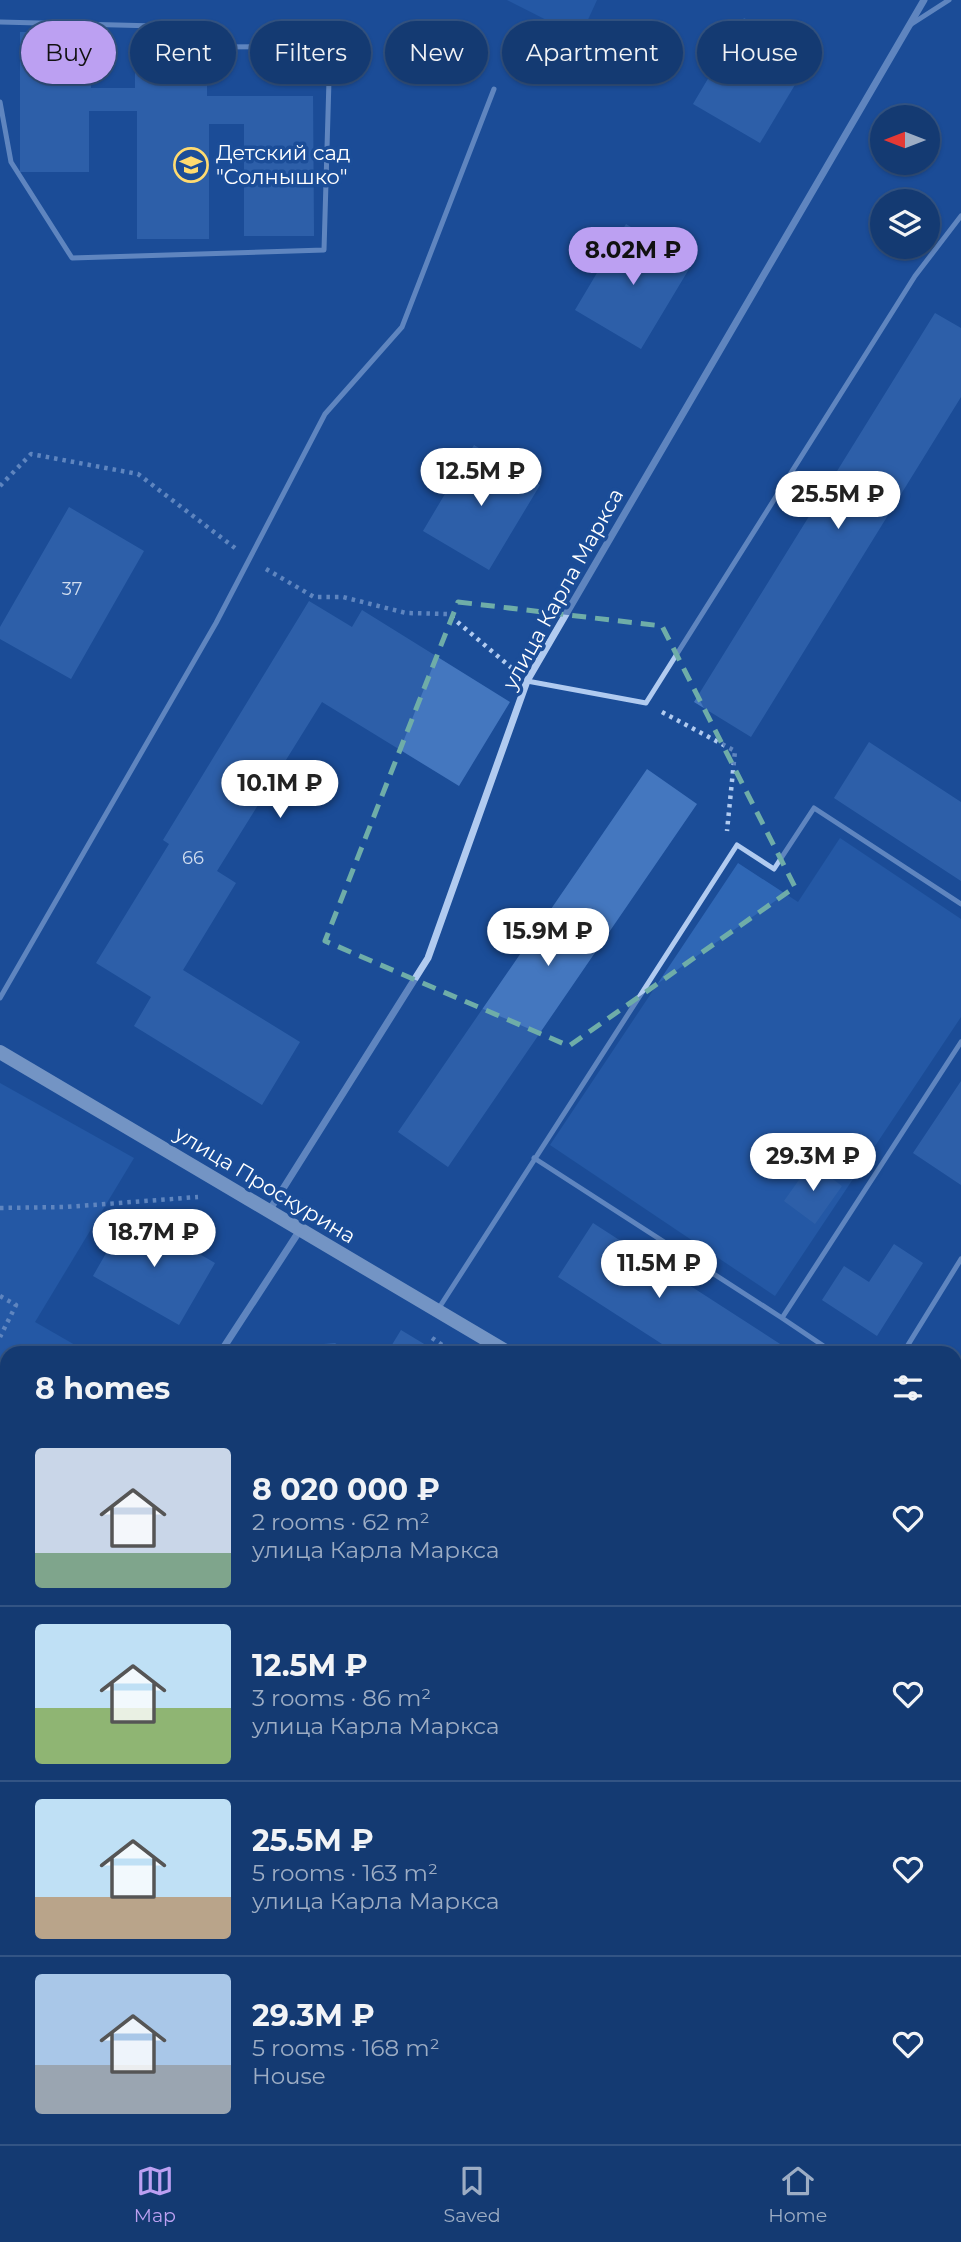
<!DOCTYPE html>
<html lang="en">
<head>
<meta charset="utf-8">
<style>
  :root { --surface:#143a72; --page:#21457a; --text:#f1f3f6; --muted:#9dadc4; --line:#335484; --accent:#bca0f2 }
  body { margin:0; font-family:Montserrat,sans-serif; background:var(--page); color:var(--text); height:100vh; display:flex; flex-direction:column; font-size:26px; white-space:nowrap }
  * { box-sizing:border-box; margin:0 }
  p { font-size:23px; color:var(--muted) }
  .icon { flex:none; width:38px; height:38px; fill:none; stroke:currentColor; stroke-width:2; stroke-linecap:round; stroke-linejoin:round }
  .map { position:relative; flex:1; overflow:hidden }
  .sheet { position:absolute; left:0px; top:1346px; width:962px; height:800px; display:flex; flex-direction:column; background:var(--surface); border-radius:21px 21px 0 0; box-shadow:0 2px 5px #0004,0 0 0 2px var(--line) }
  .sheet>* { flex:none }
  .guide { position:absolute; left:21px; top:21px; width:920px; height:63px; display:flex; gap:14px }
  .needle { width:46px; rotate:270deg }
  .buttons { position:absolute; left:870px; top:105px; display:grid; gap:14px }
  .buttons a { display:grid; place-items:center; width:70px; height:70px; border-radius:50%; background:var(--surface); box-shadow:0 2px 5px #0004,0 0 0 2px var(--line); font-size:35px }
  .price { position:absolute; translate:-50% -60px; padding:0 16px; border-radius:24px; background:#fff; color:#222; font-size:23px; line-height:46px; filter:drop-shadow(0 2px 4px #0008) }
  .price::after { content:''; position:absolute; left:50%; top:42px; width:21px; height:16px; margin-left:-10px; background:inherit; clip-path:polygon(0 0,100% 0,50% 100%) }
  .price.active { background:var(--accent); color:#111 }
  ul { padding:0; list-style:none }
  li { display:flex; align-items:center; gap:21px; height:175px; padding:0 35px }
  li+li { border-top:2px solid var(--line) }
  li span { display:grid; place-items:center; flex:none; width:196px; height:140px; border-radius:7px; color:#555 }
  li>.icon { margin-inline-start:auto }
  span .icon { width:84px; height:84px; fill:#fffc; stroke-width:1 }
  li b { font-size:30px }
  h2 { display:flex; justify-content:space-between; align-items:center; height:84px; padding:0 35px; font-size:30px }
  .pill { padding:0 24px; border-radius:32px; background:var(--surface); box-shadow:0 2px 5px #0004,0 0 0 2px var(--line); font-size:24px; line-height:63px }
  .pill.active { background:var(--accent); color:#111 }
  .tab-bar { display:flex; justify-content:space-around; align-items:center; height:98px; border-top:2px solid var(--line); background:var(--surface); font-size:19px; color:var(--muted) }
  .tab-bar a { display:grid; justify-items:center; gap:4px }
  .tab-bar .active { color:var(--accent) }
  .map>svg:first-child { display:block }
  .green { fill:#2f67b5 }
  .building { fill:#4477bf }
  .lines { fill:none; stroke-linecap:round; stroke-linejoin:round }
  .path { stroke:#b1cbf0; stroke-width:4.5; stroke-dasharray:3.5 5; stroke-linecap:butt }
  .lane { stroke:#b1cbf0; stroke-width:5 }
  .street { stroke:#b1cbf0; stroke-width:7 }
  .secondary { stroke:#deeafb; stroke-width:14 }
  .marked { fill:none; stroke:#6fada8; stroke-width:5; stroke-dasharray:14 9; stroke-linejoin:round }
  .labels { text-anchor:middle; stroke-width:7; stroke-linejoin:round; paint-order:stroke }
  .number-label { font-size:18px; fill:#d0ddef }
  .poi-label { font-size:21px; fill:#fff; stroke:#1b4d98; text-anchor:start }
  .street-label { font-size:21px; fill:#fff; stroke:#1b4d98 }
</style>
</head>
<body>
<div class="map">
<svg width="961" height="2144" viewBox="0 0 961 2144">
  <rect width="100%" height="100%" fill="#1b4d98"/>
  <path class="green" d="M507 0H597L580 37Z
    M840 838 961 919V1017L775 1296 550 1145 738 863 798 902Z
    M0 1083 134 1158 35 1322 89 1353H7V1583L0 1593Z"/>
  <path class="building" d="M744 18 811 58 760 143 693 104Z
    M20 32H91V88H135V39H207V96H313L314 236H244V124H209V239H137V111H89V172H20Z
    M626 224 692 264 641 349 575 310Z
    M935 313 961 328V397L751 737 694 702Z
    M474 445 540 485 489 570 423 531Z
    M69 507 144 551 71 679 0 639V627Z
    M309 601 352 627 362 610 510 702 459 786 322 702 217 871 236 883 183 970 300 1042 262 1105 134 1026 151 997 96 963 169 844 163 840Z
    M869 742 961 802V881L834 798Z
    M647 769 697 804 448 1167 398 1132Z
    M961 1081V1185L913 1153Z
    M811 1163 842 1186 815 1224 784 1201Z
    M129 1213 215 1263 179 1325 93 1276Z
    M593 1223 794 1353H676L558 1277Z
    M894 1244 923 1263 877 1336 822 1300 844 1266 869 1282Z
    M401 1330 439 1353H387Z
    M335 1343 349 1353H311L324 1344Z
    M961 1357V1478L956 1486V1365Z
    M0 1929 7 1934V1979L0 1974Z
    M956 2136 961 2139V2144H891L882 2138H956Z
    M469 2138H500L497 2144H479Z"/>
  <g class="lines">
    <path class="path" d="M0 486 31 454 138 474 235 548
      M266 569 314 597H343L406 613 448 614 514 670
      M662 712 735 751 727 831
      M0 1208 66 1207 198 1197
      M0 1296 16 1305 0 1337
      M432 1338 454 1353
      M956 1505 961 1497
      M549 2144 552 2138"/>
    <path class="lane" d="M0 22 195 27 216 47 330 46 324 250 72 258 11 162 0 102
      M910 25 949 0
      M527 681 646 703 915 276 961 216
      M0 998 216 623 325 414 402 327 494 89
      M534 1158 782 1318 961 1042
      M437 1311 737 845 774 869 814 808 961 904
      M782 1318 834 1353
      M903 1353 961 1259
      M0 1877 7 1882
      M956 2091 961 2093"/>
    <path class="street" d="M269 1211 428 958 527 681 924 0
      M220 1353 300 1230
      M956 1615 961 1618
      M0 1697 7 1686"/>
    <path class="secondary" d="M0 1052 509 1353
      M956 1588 961 1579
      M956 1716 961 1708
      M614 2138 622 2144
      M689 2144 692 2138"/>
  </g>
  <path d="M0 0H961V2144H0ZM458 602 662 626 795 887 569 1046 325 941Z" fill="#1b4d98" fill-opacity=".55" fill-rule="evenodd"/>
  <path class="marked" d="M458 602 662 626 795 887 569 1046 325 941Z"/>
  <defs>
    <g id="school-ring" transform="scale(1.75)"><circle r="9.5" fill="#1b4d98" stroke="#ffdb70" stroke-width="1.5"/><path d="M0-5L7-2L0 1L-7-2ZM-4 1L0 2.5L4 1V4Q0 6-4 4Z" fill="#ffdb70"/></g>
  </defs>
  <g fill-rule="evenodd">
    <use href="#school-ring" x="191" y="165"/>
  </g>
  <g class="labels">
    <g class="number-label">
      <text x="72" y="595">37</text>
      <text x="193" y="864">66</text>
    </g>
    <g class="poi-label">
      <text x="216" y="160">Детский сад<tspan x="216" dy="24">"Солнышко"</tspan></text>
    </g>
    <g class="street-label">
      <text transform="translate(563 589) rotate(-61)" y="7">улица Карла Маркса</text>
      <text transform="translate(265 1185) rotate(31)" y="7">улица Проскурина</text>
    </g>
  </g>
</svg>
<div class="buttons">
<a><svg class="needle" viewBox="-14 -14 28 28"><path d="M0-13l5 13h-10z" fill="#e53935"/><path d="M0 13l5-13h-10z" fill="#9dadc4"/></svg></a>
<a><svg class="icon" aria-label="layers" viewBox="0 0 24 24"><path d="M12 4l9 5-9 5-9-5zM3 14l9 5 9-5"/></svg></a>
</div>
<b class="price active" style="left:633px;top:287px">8.02M ₽</b>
<b class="price" style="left:481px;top:508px">12.5M ₽</b>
<b class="price" style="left:838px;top:531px">25.5M ₽</b>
<b class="price" style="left:280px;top:820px">10.1M ₽</b>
<b class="price" style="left:548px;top:968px">15.9M ₽</b>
<b class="price" style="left:813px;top:1193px">29.3M ₽</b>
<b class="price" style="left:154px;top:1269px">18.7M ₽</b>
<b class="price" style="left:659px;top:1300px">11.5M ₽</b>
<div class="guide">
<a class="pill active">Buy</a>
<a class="pill">Rent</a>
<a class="pill">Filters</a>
<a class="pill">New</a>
<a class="pill">Apartment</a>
<a class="pill">House</a>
</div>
<section class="sheet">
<h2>8 homes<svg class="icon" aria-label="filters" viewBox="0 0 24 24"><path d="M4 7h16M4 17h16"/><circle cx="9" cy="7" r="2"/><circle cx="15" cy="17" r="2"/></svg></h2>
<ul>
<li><span style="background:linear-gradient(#c9d6e8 75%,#7fa58c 0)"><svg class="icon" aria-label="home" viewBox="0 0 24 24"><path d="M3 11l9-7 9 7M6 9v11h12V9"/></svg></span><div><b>8 020 000 ₽</b><p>2 rooms · 62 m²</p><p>улица Карла Маркса</p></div><svg class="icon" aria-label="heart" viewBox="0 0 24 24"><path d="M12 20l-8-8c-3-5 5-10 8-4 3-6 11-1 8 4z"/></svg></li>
<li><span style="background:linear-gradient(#bfe0f5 60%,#8fb573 0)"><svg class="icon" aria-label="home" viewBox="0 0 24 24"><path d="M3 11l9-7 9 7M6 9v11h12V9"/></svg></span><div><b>12.5M ₽</b><p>3 rooms · 86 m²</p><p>улица Карла Маркса</p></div><svg class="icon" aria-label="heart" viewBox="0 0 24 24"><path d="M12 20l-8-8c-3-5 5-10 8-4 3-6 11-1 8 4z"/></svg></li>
<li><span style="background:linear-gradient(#bfe0f5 70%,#b9a48a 0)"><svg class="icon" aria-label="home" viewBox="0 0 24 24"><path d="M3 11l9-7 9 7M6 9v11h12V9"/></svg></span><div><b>25.5M ₽</b><p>5 rooms · 163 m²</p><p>улица Карла Маркса</p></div><svg class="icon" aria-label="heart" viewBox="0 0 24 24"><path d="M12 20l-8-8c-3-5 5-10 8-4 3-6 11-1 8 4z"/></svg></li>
<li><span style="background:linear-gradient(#a9c7e8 65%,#9aa5b1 0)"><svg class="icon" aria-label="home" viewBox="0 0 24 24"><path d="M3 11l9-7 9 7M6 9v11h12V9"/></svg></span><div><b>29.3M ₽</b><p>5 rooms · 168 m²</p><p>House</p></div><svg class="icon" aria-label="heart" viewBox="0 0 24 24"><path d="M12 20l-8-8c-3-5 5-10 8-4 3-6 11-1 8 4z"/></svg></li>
</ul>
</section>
</div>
<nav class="tab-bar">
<a class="active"><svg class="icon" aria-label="map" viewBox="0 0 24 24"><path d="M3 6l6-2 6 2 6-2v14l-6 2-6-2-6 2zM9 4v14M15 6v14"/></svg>Map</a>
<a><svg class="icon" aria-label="saved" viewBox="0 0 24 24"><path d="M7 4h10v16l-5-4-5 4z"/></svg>Saved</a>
<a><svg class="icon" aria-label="home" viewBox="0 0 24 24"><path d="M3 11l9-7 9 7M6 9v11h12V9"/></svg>Home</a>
</nav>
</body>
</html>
